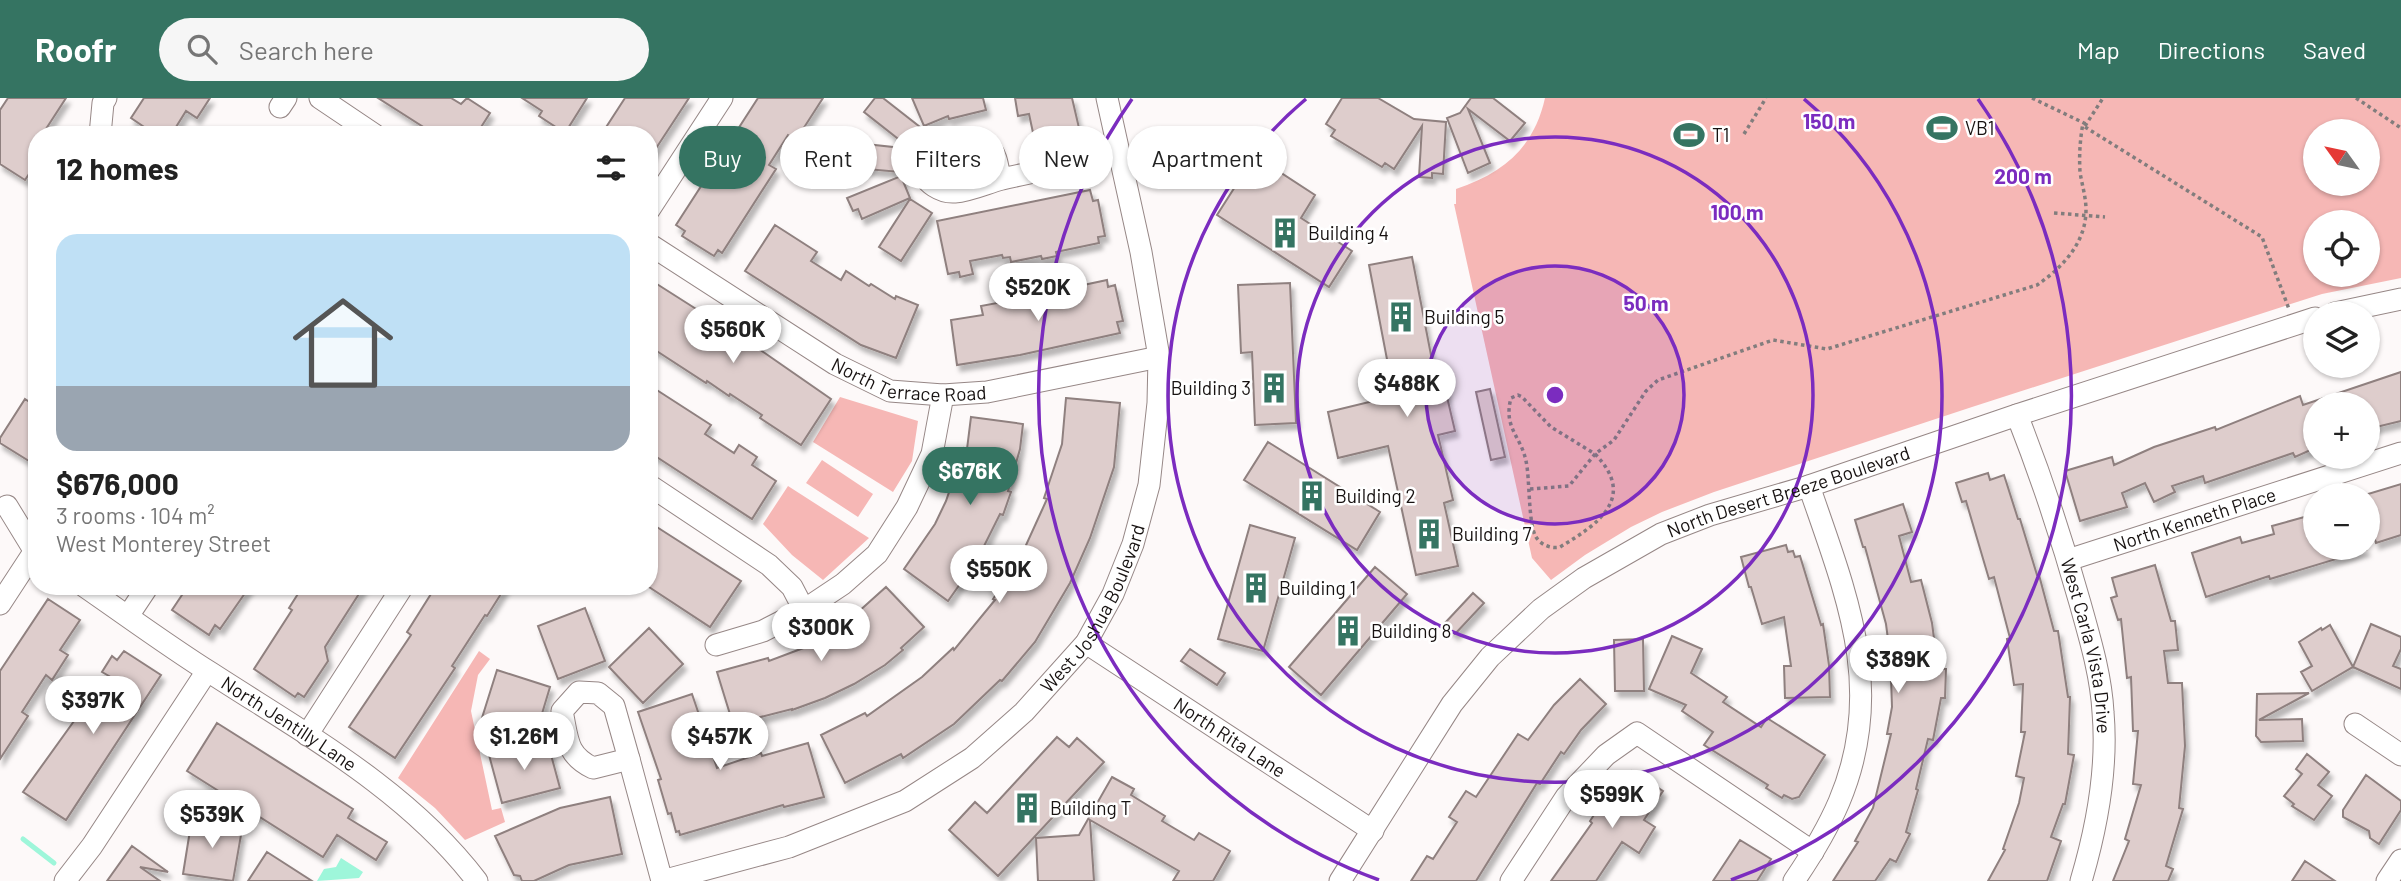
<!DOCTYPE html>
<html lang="en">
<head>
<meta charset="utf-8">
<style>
  :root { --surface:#fff; --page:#f6f6f6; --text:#222; --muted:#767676; --line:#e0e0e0; --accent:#357462 }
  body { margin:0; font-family:Barlow,sans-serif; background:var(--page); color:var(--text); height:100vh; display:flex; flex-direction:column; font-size:26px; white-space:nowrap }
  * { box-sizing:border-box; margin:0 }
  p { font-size:23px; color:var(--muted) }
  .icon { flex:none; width:38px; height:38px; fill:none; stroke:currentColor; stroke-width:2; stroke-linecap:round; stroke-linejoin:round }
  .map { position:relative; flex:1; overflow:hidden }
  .side { position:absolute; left:28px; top:28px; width:630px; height:469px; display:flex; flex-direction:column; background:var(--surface); border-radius:28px; box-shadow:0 2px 5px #0004 }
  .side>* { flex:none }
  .guide { position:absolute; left:679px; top:28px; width:665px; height:63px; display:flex; gap:14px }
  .needle { width:46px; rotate:303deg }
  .controls { position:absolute; left:2303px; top:21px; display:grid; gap:14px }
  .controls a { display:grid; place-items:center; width:77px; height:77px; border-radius:50%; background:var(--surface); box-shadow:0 2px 5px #0004; font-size:35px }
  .price { position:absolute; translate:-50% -60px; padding:0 16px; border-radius:24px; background:#fff; color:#222; font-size:23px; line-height:46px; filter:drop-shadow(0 2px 4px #0008) }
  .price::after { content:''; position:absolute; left:50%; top:42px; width:21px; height:16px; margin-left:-10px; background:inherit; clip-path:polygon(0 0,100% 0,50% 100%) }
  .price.current { background:var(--accent); color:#fff }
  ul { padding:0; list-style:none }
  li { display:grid; align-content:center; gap:14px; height:371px; padding:0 28px }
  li+li { border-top:2px solid var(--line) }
  li span { display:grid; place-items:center; height:217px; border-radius:21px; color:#555 }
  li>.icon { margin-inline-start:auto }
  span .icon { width:126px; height:126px; fill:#fffc; stroke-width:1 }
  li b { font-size:30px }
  h2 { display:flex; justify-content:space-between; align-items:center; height:84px; padding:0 28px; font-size:30px }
  .pill { padding:0 24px; border-radius:32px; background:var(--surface); box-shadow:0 2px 5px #0004; font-size:24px; line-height:63px }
  .pill.current { background:var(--accent); color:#fff }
  header { display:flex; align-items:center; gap:42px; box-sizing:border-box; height:98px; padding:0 35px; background:var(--accent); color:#fff }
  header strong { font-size:33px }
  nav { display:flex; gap:38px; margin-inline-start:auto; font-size:24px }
  .search { width:490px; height:63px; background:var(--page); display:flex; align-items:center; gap:18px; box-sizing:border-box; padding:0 24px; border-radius:38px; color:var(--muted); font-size:26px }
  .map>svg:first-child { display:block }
  .green { fill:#f6b7b5; fill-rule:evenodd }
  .water { fill:#9ef6da }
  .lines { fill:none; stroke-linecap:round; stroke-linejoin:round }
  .stream { stroke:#9ef6da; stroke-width:5 }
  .building { fill:#decdcc; stroke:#8f807f; stroke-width:2; filter:url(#shadow) }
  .minor-casing { stroke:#968786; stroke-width:23 }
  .path { stroke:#827d7d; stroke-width:3.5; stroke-dasharray:3.5 3.5; stroke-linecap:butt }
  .minor { stroke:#fff; stroke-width:21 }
  .ring { fill:none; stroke:#7b2cbf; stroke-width:3.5 }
  .labels { text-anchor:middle; stroke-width:5; stroke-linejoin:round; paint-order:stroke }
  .poi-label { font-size:19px; fill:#171211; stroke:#fff; text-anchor:start }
  .street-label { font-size:19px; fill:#171211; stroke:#fff }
  .centre { fill:#7b2cbf; stroke:#fff; stroke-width:3.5 }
  .ring-label { font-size:21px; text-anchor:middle; font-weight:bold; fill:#7b2cbf; stroke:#fff; stroke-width:5; stroke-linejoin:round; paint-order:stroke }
</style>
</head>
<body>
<header>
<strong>Roofr</strong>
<div class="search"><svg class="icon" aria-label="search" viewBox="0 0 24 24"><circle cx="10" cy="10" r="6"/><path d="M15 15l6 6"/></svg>Search here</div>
<nav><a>Map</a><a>Directions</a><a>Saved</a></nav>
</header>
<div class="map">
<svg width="2401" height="783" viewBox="0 0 2401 783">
  <defs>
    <filter id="shadow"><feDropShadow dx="3.5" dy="6" stdDeviation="2" flood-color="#0004"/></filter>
  </defs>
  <rect width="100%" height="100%" fill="#fdf9f9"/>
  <path class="green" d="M1545 0H2401V180L2322 196 1972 309 1714 394 1662 414 1631 429 1585 457 1551 482 1532 460 1454 106H1456V91C1503 75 1534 50 1545 0ZM2315 33H2368V86H2315ZM2315 124H2368V177H2315Z
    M840 299 918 323 912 363 893 394 813 344Z
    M822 362 873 396 858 419 806 385Z
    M788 388 869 440 823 482 792 457 763 426Z
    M479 553 490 561 478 577 471 613 492 712 501 710 505 724 465 742 435 710 398 680Z"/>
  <path class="water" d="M341 760 363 774 359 780 317 783 324 771 336 769Z"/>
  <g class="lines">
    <path class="stream" d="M23 741 54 765"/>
  </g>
  <path class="building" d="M8 0H66L42 37H37V45L32 52 37 56V64L25 82 0 66V12Z
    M144 0H210L197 20 186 13 171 37H156L131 20Z
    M378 0H451L461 6 467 0 490 15 476 37H436Z
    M522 0H587L565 35 539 18 542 13Z
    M625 0H689L649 61V37H601Z
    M758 0H823L796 42 788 37 769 67 776 71 722 155 718 152 714 158 682 138 685 133 676 127Z
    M875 0H883L920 29 906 47 864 14Z
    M912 0H983L986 12 949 21 948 18 924 28Z
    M1015 0H1072L1079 30 1066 33 1067 37 1035 44 1029 16 1018 18Z
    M1342 0H1378L1414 21 1446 24 1443 76 1432 75V80L1419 79 1422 28 1394 71 1385 65 1382 69 1331 38 1335 32 1326 26Z
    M1471 0H1493L1525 25 1510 43 1468 11 1490 65 1468 75 1447 20 1460 15Z
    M1226 39 1315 97 1301 120 1352 153 1329 189 1217 117 1247 70 1218 51Z
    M847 44 902 50 900 74 844 69Z
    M901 78 910 100 862 121 858 111 853 113 847 100Z
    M1090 92 1093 103 1098 102 1105 138 1098 139 1099 145 1056 154 1057 158 1042 161 1041 158 1011 164 1010 159 1003 160 1002 157 970 163 973 176 960 179 959 174 948 176 937 123Z
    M910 101 932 115 901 163 879 149Z
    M775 127 817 154 811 163 841 182 846 173 869 188 871 186 895 201 896 198 918 207 896 260 861 247 745 173Z
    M1412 159 1437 288 1444 286 1455 333 1438 337 1453 402 1444 405 1458 468 1416 477 1388 348 1338 360 1328 314 1394 298 1369 167Z
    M649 181 759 251 831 301 801 347 760 320 762 317 730 296 729 298 707 283 706 285 649 248Z
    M1107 182 1108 189 1115 187 1123 223 1117 224 1120 235 1020 257 957 267 951 222 983 217 981 208 1008 203V200L1059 188 1060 192Z
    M1290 185 1296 325 1255 327 1252 254 1241 255 1238 187Z
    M2401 274V323L2368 331V306H2315V350L2295 359 2293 355 2205 385 2203 378 2172 388 2175 394 2154 404 2145 385 2122 395 2127 409 2080 423 2065 373 2112 359 2114 367 2154 349 2215 329 2216 332 2300 298 2303 307Z
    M649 287 711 327 705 336 734 355 739 347 757 359 752 367 776 383 752 421 649 354Z
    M1490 291 1505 359 1491 362 1476 294Z
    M1066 300 1120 305 1114 369 1090 440 1070 485 1035 544 1002 583 1000 582 954 626 903 660 901 656 845 685 821 637 865 615 867 618 922 579 953 550 954 552 995 502 993 501 1022 456 1047 401 1044 400 1062 346Z
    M25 301 37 309V368L0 345V340Z
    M971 319 1023 326 1020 351 1008 393 1011 394 1003 417 1000 416 980 456 984 458 970 478 967 476 948 503 904 471 935 426 946 403 964 350 967 351Z
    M1268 344 1380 414 1357 452 1244 382Z
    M1988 375 1990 382 2004 377 2018 421H2020L2037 477H2039L2054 533H2058L2068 599H2070L2068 656 2074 657 2065 706H2063L2051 739 2061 743 2047 783H1988L2005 752 2003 751 2019 705 2024 680 2016 678 2025 634H2021L2023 586 2014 587 2007 541 2010 540 1994 479 1989 481 1966 403 1962 404 1956 385Z
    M2401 386V437L2376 445 2368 416V396Z
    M1903 406 1912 434 1899 438 1911 484 1921 482 1932 525 1938 571H1946L1945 600H1941L1933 642 1928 641 1916 691 1918 692 1906 734 1910 736 1896 764 1890 761 1875 783H1833L1858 744 1855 743 1873 710 1891 636H1887L1892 609 1891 580H1893L1886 526 1865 449H1863L1855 422Z
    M2315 416V450H2365L2366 452 2270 481 2269 478 2206 499 2192 455 2240 439 2242 445 2274 436 2272 428Z
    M649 424 741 483 710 529 649 489Z
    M1250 427 1295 440 1263 553 1218 541Z
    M1786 447 1788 454 1793 453 1795 459 1800 458 1821 527 1823 526 1829 567 1830 599 1785 600 1784 568H1791L1784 519 1762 526 1751 489H1749L1741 459Z
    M2155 467 2171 523H2175L2178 552 2164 553 2168 585H2182L2185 648 2179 710 2183 711 2166 768 2173 771 2168 783H2113L2129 743 2125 741 2141 687 2133 686 2138 633H2133L2131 579 2127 580 2121 521 2118 522 2111 500 2117 498 2112 480Z
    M1375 469 1407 496 1321 597 1289 569Z
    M188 488H250L220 531 215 527 209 537 172 512Z
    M303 488H364L325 549 328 563 304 599 298 595 295 599 254 571 292 512 289 510Z
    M436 488H506L487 518 485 517 452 568 455 570 395 660 349 629 411 537 407 534Z
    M886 489 924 529 901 550 903 552 885 567 854 586 825 600 792 612V611L733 626 717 574 768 560 769 563 806 549 847 524Z
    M1473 495 1484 505 1455 536 1444 526Z
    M48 501 80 522 60 552 68 557 52 582 46 577 22 614 28 618 0 661V573Z
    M585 510 605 563 558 581 538 528Z
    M2371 526 2401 539V551L2393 568 2401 571V591L2353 569 2312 593 2301 574 2312 568 2299 544 2321 530 2322 532 2330 527 2353 569Z
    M649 530 683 566 643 605 609 569Z
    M1672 538 1702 551 1691 575 1727 599 1723 604 1761 629 1767 620 1825 657 1799 699 1792 701 1784 697 1782 700 1766 690 1768 687 1704 647 1713 634 1682 613 1686 607 1649 591Z
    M1643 541 1644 593H1615L1614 542Z
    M1190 551 1225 575 1217 587 1181 563Z
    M124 553 161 577 66 722 23 694 82 612 86 614 109 578 102 574 112 558 117 562Z
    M497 572 550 589 535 639 481 623Z
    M1580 581 1606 606 1581 632 1564 656 1561 654 1540 686 1537 685 1476 783H1411L1427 758 1433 761 1457 724 1449 719 1466 693 1476 699 1518 636 1528 642 1554 607Z
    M2309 595 2259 622 2302 621 2303 643 2261 644 2256 638 2257 596Z
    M692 596 717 670 761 655 762 658 808 645 824 699 784 709 783 707 680 737 679 733 676 734 671 715 668 716 658 682 661 681 638 614Z
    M217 625 353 711 348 720 387 744 376 762 337 737 323 759 187 673Z
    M1057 639 1069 649 1077 640 1104 664 998 778 949 732 975 704 987 715Z
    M547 642 560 690 502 705 489 657Z
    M2307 656 2329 674 2318 687 2332 698 2314 722 2292 708 2294 706 2284 698 2302 676 2296 671Z
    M1632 673 1663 693 1644 722 1655 729 1639 755 1622 744 1596 783H1551L1592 725 1590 723 1607 697 1613 701Z
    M2366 677 2401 703V712L2379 746 2370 740 2369 733 2343 719V712Z
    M1112 679 1134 691 1131 697 1165 718 1162 723 1194 742 1199 735 1230 753 1213 783H1173L1179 773 1090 722 1094 783H1038L1036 740 1079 737Z
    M610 699 622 756 569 767 534 783H522L520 778 514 777 495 738 560 710Z
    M192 720 223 725 241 737 233 783 183 776Z
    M1740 742 1771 761 1757 783H1713Z
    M132 748 168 774 140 769 160 783H107Z
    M267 754 312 783H248Z
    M2305 763 2335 783H2292Z"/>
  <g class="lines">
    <g class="minor-casing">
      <g id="minor">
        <path d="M320 0 375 37"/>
        <path d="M280 9 286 0"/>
        <path d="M100 37 103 5 106 0"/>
        <path d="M1000 81C998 70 997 55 987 47 968 32 922 43 923 71 923 85 942 95 955 94 970 93 987 85 1002 81 1041 72 1080 65 1119 57"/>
        <path d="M649 112 722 0"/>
        <path id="s1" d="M649 146 835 266 890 293 943 297 987 294 1159 259"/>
        <path d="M2335 215 2401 201"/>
        <path id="s2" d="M2017 317C2041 378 2062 441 2080 505 2090 541 2101 577 2103 614 2108 671 2097 729 2081 783"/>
        <path d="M649 387 769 467 792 489 804 512"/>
        <path d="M7 408 37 457"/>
        <path id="s3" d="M2068 462 2401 355"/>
        <path id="s4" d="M84 488C126 517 168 548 211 575 305 636 408 692 477 783"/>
        <path d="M0 506 34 454"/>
        <path d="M128 518 148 488"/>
        <path id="s5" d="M1086 545 1373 733"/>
        <path d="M716 547 763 533 804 512 843 486 877 456 907 409 932 356 943 297"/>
        <path d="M579 594 598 595 614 608 629 661 593 670C566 657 568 641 562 613Z"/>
        <path d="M2355 626 2401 657"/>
        <path d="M307 637 403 488"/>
        <path id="s6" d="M629 661 662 783 789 749 905 703 972 660 1024 614 1086 545 1113 496 1133 446 1149 387 1158 305 1159 259 1141 154 1107 0"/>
        <path d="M65 783 92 748 207 573"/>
        <path id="s7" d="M1340 783 1452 606 1490 559 1541 511 1584 480 1661 436 1710 417 1809 388 2017 317 2315 220"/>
        <path d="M1511 783 1566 699 1606 657 1637 635 1813 754"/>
        <path d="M1794 783C1811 758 1827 732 1839 704 1887 591 1846 496 1809 388"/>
        <path d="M2387 783 2401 762"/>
      </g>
    </g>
    <path class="path" d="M2032 0 2086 26
      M2356 0 2401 30
      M2085 28 2103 0
      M2085 29 2262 139 2289 211
      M1744 36 1766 0
      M2054 115 2105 119
      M1530 391 1569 388 1595 356 1551 329 1522 299 1518 297 1511 300C1503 330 1521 338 1526 363 1530 380 1528 426 1536 439 1541 447 1551 451 1560 449 1599 426 1637 399 1595 356L1614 342 1646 293 1658 282 1773 242 1827 251 2037 187C2062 170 2086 145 2086 112 2086 99 2082 87 2080 74 2079 57 2080 42 2083 25"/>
    <use href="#minor" class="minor"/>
  </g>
  <circle cx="1555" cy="297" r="129" fill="#7b2cbf" fill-opacity=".12"/>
  <g class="ring">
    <circle cx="1555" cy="297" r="129"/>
    <circle cx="1555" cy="297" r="258"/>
    <path d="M1804 1A387 387 0 1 1 1306 1"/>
    <path d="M1379 782A516 516 0 0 1 1132 1M1978 1A516 516 0 0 1 1731 782"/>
  </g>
  <defs>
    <g id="stadium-bare" transform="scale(2.415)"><path d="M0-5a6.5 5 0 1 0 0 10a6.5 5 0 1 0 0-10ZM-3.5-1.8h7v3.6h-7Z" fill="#357462" stroke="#fff" stroke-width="2.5" paint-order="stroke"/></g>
    <g id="building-bare" transform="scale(2.415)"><path d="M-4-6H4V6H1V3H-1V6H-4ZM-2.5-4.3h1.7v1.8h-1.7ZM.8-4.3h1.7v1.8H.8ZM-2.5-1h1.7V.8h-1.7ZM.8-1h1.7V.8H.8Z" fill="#357462" stroke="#fff" stroke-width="2.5" paint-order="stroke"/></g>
  </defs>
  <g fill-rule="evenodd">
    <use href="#stadium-bare" x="1942" y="30"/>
    <use href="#stadium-bare" x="1689" y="37"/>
    <use href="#building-bare" x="1285" y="135"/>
    <use href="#building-bare" x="1401" y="219"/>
    <use href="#building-bare" x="1274" y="290"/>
    <use href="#building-bare" x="1312" y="398"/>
    <use href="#building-bare" x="1429" y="436"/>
    <use href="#building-bare" x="1256" y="490"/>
    <use href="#building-bare" x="1348" y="533"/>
    <use href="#building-bare" x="1027" y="710"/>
  </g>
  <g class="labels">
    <g class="poi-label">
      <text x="1965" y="37">VB1</text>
      <text x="1712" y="44">T1</text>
      <text x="1308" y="142">Building 4</text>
      <text x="1424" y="226">Building 5</text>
      <text x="1251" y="297" text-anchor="end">Building 3</text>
      <text x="1335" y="405">Building 2</text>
      <text x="1452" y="443">Building 7</text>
      <text x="1279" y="497">Building 1</text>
      <text x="1371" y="540">Building 8</text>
      <text x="1050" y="717">Building T</text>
    </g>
    <g class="street-label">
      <text dy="7" stroke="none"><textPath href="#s1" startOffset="299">North Terrace Road</textPath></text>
      <text dy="7" stroke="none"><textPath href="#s7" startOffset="616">North Desert Breeze Boulevard</textPath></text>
      <text dy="7" stroke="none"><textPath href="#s3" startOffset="133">North Kenneth Place</textPath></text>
      <text dy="7" stroke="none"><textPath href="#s6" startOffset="658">West Joshua Boulevard</textPath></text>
      <text dy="7" stroke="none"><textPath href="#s2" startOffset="242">West Carla Vista Drive</textPath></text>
      <text dy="7" stroke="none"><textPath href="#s4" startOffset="247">North Jentilly Lane</textPath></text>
      <text dy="7" stroke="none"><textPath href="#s5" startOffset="172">North Rita Lane</textPath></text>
    </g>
  </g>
  <circle cx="1555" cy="297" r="10" class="centre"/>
  <g class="ring-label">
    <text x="1829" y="31">150 m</text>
    <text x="2023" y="86">200 m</text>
    <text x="1737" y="122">100 m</text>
    <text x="1646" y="213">50 m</text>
  </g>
</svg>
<div class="controls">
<a><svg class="needle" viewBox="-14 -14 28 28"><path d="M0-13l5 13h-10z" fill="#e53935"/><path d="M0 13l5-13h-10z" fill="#767676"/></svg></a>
<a><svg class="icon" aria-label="locate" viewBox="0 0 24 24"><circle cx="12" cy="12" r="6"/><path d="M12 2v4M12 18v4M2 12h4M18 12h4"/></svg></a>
<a><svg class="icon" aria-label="layers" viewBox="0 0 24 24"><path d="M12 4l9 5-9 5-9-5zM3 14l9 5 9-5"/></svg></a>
<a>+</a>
<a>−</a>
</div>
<b class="price" style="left:1038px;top:225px">$520K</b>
<b class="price" style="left:733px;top:267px">$560K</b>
<b class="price" style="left:1407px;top:321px">$488K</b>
<b class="price current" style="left:970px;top:409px">$676K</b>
<b class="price" style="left:999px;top:507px">$550K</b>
<b class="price" style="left:821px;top:565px">$300K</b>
<b class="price" style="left:1898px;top:597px">$389K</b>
<b class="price" style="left:93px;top:638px">$397K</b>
<b class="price" style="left:524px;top:674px">$1.26M</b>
<b class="price" style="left:720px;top:674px">$457K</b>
<b class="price" style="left:1612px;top:732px">$599K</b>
<b class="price" style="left:212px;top:752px">$539K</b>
<div class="guide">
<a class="pill current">Buy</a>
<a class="pill">Rent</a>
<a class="pill">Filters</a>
<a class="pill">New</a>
<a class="pill">Apartment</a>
</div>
<section class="side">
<h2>12 homes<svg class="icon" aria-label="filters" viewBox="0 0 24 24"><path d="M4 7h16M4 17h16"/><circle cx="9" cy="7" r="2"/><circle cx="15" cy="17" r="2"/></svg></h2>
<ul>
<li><span style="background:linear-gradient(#bfe0f5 70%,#9aa5b1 0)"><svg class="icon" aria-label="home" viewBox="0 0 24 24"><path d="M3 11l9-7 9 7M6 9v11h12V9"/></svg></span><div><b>$676,000</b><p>3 rooms · 104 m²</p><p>West Monterey Street</p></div></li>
</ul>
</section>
</div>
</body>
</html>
